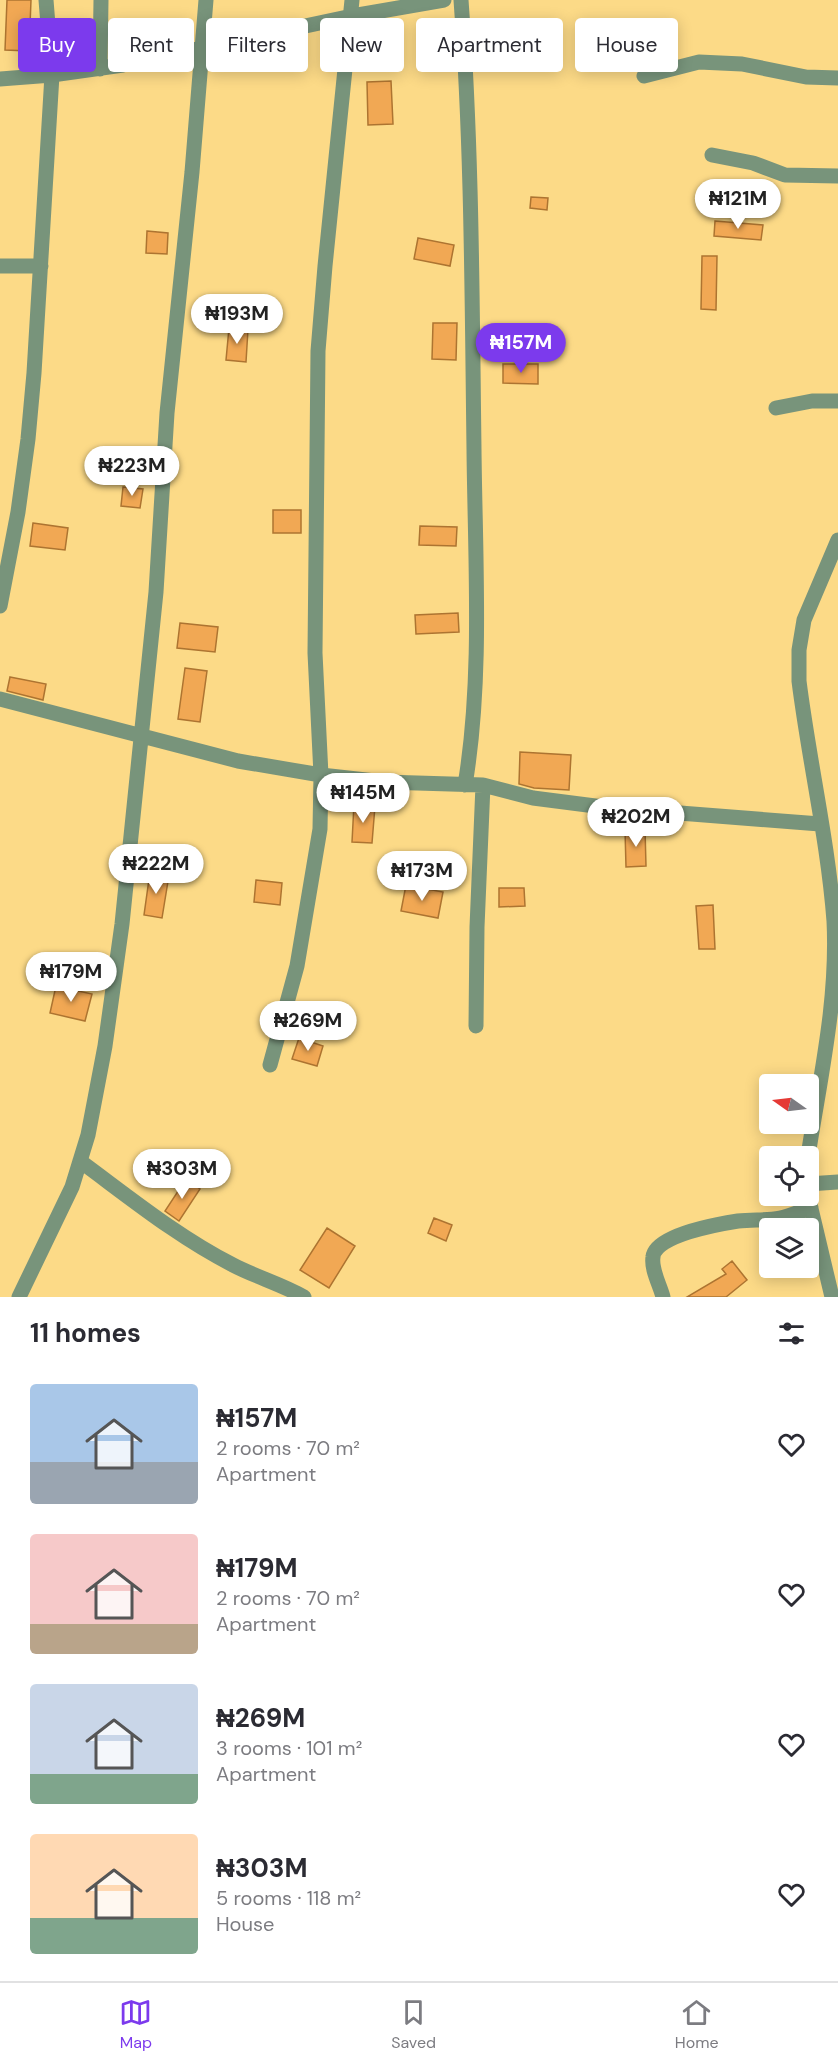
<!DOCTYPE html>
<html lang="en">
<head>
<meta charset="utf-8">
<style>
  :root { --surface:#fff; --page:#f7f7f7; --text:#2b2b33; --muted:#7c7c81; --line:#e1e1e2; --accent:#7c3aed }
  body { margin:0; font-family:"DM Sans",sans-serif; background:var(--page); color:var(--text); height:100vh; display:flex; flex-direction:column; font-size:22px; white-space:nowrap }
  * { box-sizing:border-box; margin:0 }
  p { font-size:20px; color:var(--muted) }
  .icon { flex:none; width:33px; height:33px; fill:none; stroke:currentColor; stroke-width:2; stroke-linecap:round; stroke-linejoin:round }
  .map { position:relative; height:1297px; overflow:hidden }
  .sheet { display:flex; flex-direction:column; background:var(--surface); flex:1 }
  .sheet>* { flex:none }
  .guide { position:absolute; left:18px; top:18px; width:802px; height:54px; display:flex; gap:12px }
  .needle { width:39px; rotate:284deg }
  .fabs { position:absolute; left:759px; top:1074px; display:grid; gap:12px }
  .fabs a { display:grid; place-items:center; width:60px; height:60px; border-radius:6px; background:var(--surface); box-shadow:0 3px 15px #0003; font-size:30px }
  .price { position:absolute; translate:-50% -51px; padding:0 14px; border-radius:21px; background:#fff; color:#222; font-size:20px; line-height:39px; filter:drop-shadow(0 2px 3px #0008) }
  .price::after { content:''; position:absolute; left:50%; top:36px; width:18px; height:14px; margin-left:-9px; background:inherit; clip-path:polygon(0 0,100% 0,50% 100%) }
  .price.on { background:var(--accent); color:#fff }
  ul { padding:0; list-style:none }
  li { display:flex; align-items:center; gap:18px; height:150px; padding:0 30px }
  li span { display:grid; place-items:center; flex:none; width:168px; height:120px; border-radius:6px; color:#555 }
  li>.icon { margin-inline-start:auto }
  span .icon { width:72px; height:72px; fill:#fffc; stroke-width:1 }
  li b { font-size:26px }
  h2 { display:flex; justify-content:space-between; align-items:center; height:72px; padding:0 30px; font-size:26px }
  .tag { padding:0 21px; border-radius:6px; background:var(--surface); box-shadow:0 3px 15px #0003; font-size:21px; line-height:54px }
  .tag.on { background:var(--accent); color:#fff }
  .tab-bar { display:flex; justify-content:space-around; align-items:center; height:84px; border-top:2px solid var(--line); background:var(--surface); font-size:16px; color:var(--muted) }
  .tab-bar a { display:grid; justify-items:center; gap:3px }
  .tab-bar .on { color:var(--accent) }
  .map>svg:first-child { display:block }
  .building { fill:#f1a854; stroke:#ad7431; stroke-width:1.5 }
  .lines { fill:none; stroke-linecap:round; stroke-linejoin:round }
  .minor { stroke:#78947b; stroke-width:15 }
</style>
</head>
<body>
<div class="map">
<svg width="838" height="1297" viewBox="0 0 838 1297">
  <rect width="100%" height="100%" fill="#fcda87"/>
  <path class="building" d="M7 0H31L29 51 5 50Z
    M391 81 393 124 368 125 367 82Z
    M531 197 548 198 547 210 530 208Z
    M715 221 763 225 761 240 714 236Z
    M147 231 168 233 167 254 146 253Z
    M418 238 454 245 450 266 414 259Z
    M702 256H717L716 310 701 309Z
    M433 323H457L456 360 432 359Z
    M229 328 248 329 246 362 226 360Z
    M503 364H538V384L503 383Z
    M123 487 143 489 140 508 121 506Z
    M273 510H301V533H273Z
    M33 523 68 528 65 550 30 546Z
    M420 526 457 527 456 546 419 545Z
    M458 613 459 632 416 634 415 615Z
    M180 623 218 627 215 652 177 648Z
    M185 668 207 671 200 722 178 719Z
    M10 677 46 684 43 700 7 691Z
    M520 752 571 755 569 790 534 788 519 784Z
    M354 804 375 806 372 843 352 842Z
    M645 829 646 866 626 867 625 830Z
    M150 872 169 875 162 918 144 915Z
    M256 880 282 883 280 905 254 902Z
    M406 885 443 892 438 918 401 911Z
    M499 888H524L525 906 499 907Z
    M713 905 715 949H699L696 906Z
    M56 986 92 994 85 1021 50 1013Z
    M299 1038 323 1046 317 1066 292 1059Z
    M186 1179 200 1189 179 1221 165 1211Z
    M434 1218 452 1225 446 1241 428 1233Z
    M327 1228 355 1246 329 1288 300 1270Z
    M732 1261 747 1280 726 1297H687L726 1274 722 1269Z"/>
  <g class="lines">
    <path class="minor" d="M461 0C472 150 472 299 474 449 475 558 483 678 465 785
      M100 69 101 0
      M644 76 699 62 742 64 806 77 838 78
      M0 79 52 75 123 65 352 16 444 0
      M712 155 753 163 785 175 838 176
      M0 266H41
      M776 408 812 401H838
      M0 606 18 512 28 439 34 373 52 75 46 0
      M0 699 238 761 321 775 384 782 483 785 533 798 603 807 820 824
      M476 1026 477 927 483 785
      M270 1065 297 966 320 829 321 775 315 653 318 351 325 266 352 0
      M808 1156C820 1078 838 1001 834 921 828 841 809 761 799 681V650L804 620 838 540
      M80 1161C129 1197 178 1237 233 1265 256 1277 281 1284 304 1297
      M808 1184 838 1182
      M808 1196 832 1297
      M19 1297 72 1187 88 1135 105 1046 122 924 156 592 167 413 192 172 206 0
      M663 1297C660 1285 651 1270 653 1257 655 1235 719 1224 738 1221 752 1219 766 1221 780 1218 790 1216 801 1211 811 1208"/>
  </g>
</svg>
<div class="fabs">
<a><svg class="needle" viewBox="-14 -14 28 28"><path d="M0-13l5 13h-10z" fill="#e53935"/><path d="M0 13l5-13h-10z" fill="#7c7c81"/></svg></a>
<a><svg class="icon" aria-label="locate" viewBox="0 0 24 24"><circle cx="12" cy="12" r="6"/><path d="M12 2v4M12 18v4M2 12h4M18 12h4"/></svg></a>
<a><svg class="icon" aria-label="layers" viewBox="0 0 24 24"><path d="M12 4l9 5-9 5-9-5zM3 14l9 5 9-5"/></svg></a>
</div>
<b class="price" style="left:738px;top:230px">₦121M</b>
<b class="price" style="left:237px;top:345px">₦193M</b>
<b class="price on" style="left:521px;top:374px">₦157M</b>
<b class="price" style="left:132px;top:497px">₦223M</b>
<b class="price" style="left:363px;top:824px">₦145M</b>
<b class="price" style="left:636px;top:848px">₦202M</b>
<b class="price" style="left:156px;top:895px">₦222M</b>
<b class="price" style="left:422px;top:902px">₦173M</b>
<b class="price" style="left:71px;top:1003px">₦179M</b>
<b class="price" style="left:308px;top:1052px">₦269M</b>
<b class="price" style="left:182px;top:1200px">₦303M</b>
<div class="guide">
<a class="tag on">Buy</a>
<a class="tag">Rent</a>
<a class="tag">Filters</a>
<a class="tag">New</a>
<a class="tag">Apartment</a>
<a class="tag">House</a>
</div>
</div>
<section class="sheet">
<h2>11 homes<svg class="icon" aria-label="filters" viewBox="0 0 24 24"><path d="M4 7h16M4 17h16"/><circle cx="9" cy="7" r="2"/><circle cx="15" cy="17" r="2"/></svg></h2>
<ul>
<li><span style="background:linear-gradient(#a9c7e8 65%,#9aa5b1 0)"><svg class="icon" aria-label="home" viewBox="0 0 24 24"><path d="M3 11l9-7 9 7M6 9v11h12V9"/></svg></span><div><b>₦157M</b><p>2 rooms · 70 m²</p><p>Apartment</p></div><svg class="icon" aria-label="heart" viewBox="0 0 24 24"><path d="M12 20l-8-8c-3-5 5-10 8-4 3-6 11-1 8 4z"/></svg></li>
<li><span style="background:linear-gradient(#f6c9c9 75%,#b9a48a 0)"><svg class="icon" aria-label="home" viewBox="0 0 24 24"><path d="M3 11l9-7 9 7M6 9v11h12V9"/></svg></span><div><b>₦179M</b><p>2 rooms · 70 m²</p><p>Apartment</p></div><svg class="icon" aria-label="heart" viewBox="0 0 24 24"><path d="M12 20l-8-8c-3-5 5-10 8-4 3-6 11-1 8 4z"/></svg></li>
<li><span style="background:linear-gradient(#c9d6e8 75%,#7fa58c 0)"><svg class="icon" aria-label="home" viewBox="0 0 24 24"><path d="M3 11l9-7 9 7M6 9v11h12V9"/></svg></span><div><b>₦269M</b><p>3 rooms · 101 m²</p><p>Apartment</p></div><svg class="icon" aria-label="heart" viewBox="0 0 24 24"><path d="M12 20l-8-8c-3-5 5-10 8-4 3-6 11-1 8 4z"/></svg></li>
<li><span style="background:linear-gradient(#ffd9b3 70%,#7fa58c 0)"><svg class="icon" aria-label="home" viewBox="0 0 24 24"><path d="M3 11l9-7 9 7M6 9v11h12V9"/></svg></span><div><b>₦303M</b><p>5 rooms · 118 m²</p><p>House</p></div><svg class="icon" aria-label="heart" viewBox="0 0 24 24"><path d="M12 20l-8-8c-3-5 5-10 8-4 3-6 11-1 8 4z"/></svg></li>
</ul>
</section>
<nav class="tab-bar">
<a class="on"><svg class="icon" aria-label="map" viewBox="0 0 24 24"><path d="M3 6l6-2 6 2 6-2v14l-6 2-6-2-6 2zM9 4v14M15 6v14"/></svg>Map</a>
<a><svg class="icon" aria-label="saved" viewBox="0 0 24 24"><path d="M7 4h10v16l-5-4-5 4z"/></svg>Saved</a>
<a><svg class="icon" aria-label="home" viewBox="0 0 24 24"><path d="M3 11l9-7 9 7M6 9v11h12V9"/></svg>Home</a>
</nav>
</body>
</html>
